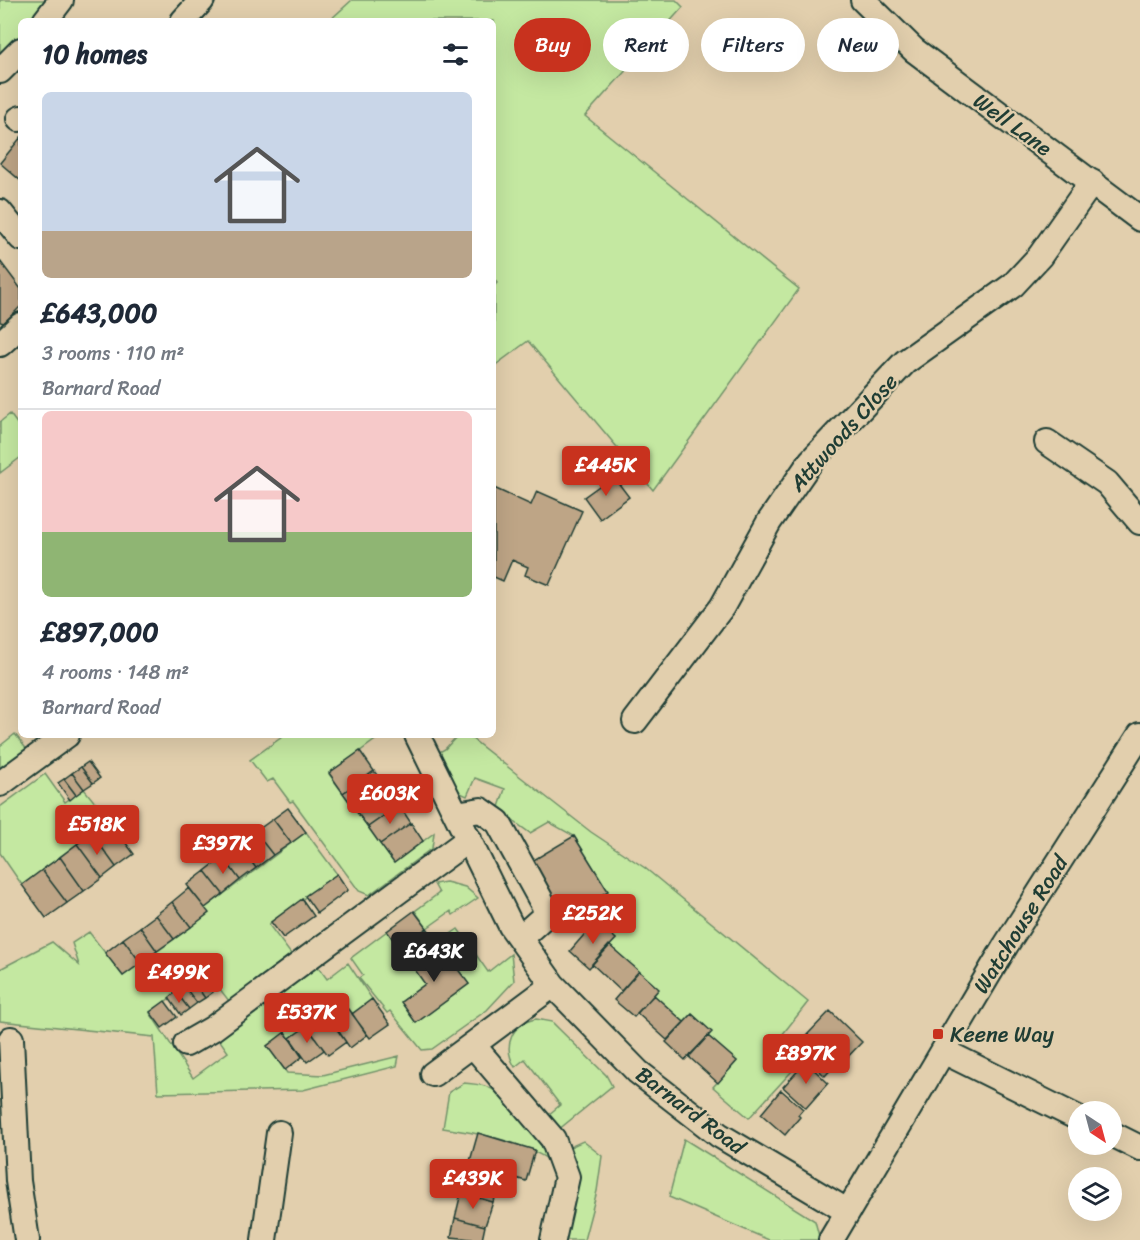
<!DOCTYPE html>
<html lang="en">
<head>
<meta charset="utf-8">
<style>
  :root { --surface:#fff; --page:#f6f6f7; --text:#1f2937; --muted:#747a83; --line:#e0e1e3; --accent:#c8321e }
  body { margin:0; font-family:Sriracha,sans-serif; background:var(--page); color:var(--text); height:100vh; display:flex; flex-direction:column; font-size:22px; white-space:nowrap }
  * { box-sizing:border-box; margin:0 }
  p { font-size:20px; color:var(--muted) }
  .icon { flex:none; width:33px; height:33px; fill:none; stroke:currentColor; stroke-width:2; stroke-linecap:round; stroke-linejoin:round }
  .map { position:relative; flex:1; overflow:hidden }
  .side { position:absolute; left:18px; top:18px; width:478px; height:720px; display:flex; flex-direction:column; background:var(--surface); border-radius:9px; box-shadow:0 6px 24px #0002 }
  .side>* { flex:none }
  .banner { position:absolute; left:514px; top:18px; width:536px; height:54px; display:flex; gap:12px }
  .needle { width:39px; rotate:144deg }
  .buttons { position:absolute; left:1068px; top:1101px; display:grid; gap:12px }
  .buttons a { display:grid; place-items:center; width:54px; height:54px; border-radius:50%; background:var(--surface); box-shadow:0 6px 24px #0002; font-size:30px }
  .price { position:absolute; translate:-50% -51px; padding:0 14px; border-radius:6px; background:var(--accent); color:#fff; font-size:20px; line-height:39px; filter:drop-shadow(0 2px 3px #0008) }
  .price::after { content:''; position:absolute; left:50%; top:36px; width:18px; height:14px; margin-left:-9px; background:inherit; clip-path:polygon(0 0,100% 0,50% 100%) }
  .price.current { background:#222; color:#fff }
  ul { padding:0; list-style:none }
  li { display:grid; align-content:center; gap:12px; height:318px; padding:0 24px }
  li+li { border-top:2px solid var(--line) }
  li span { display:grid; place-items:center; height:186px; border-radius:9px; color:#555 }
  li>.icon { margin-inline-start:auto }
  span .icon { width:108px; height:108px; fill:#fffc; stroke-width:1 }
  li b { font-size:26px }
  h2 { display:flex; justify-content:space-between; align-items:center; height:72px; padding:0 24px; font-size:26px }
  .chip { padding:0 21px; border-radius:27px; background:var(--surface); box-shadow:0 6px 24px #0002; font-size:21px; line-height:54px }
  .chip.current { background:var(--accent); color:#fff }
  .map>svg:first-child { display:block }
  .green { fill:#c4e8a1; stroke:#72926a; stroke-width:1.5 }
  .building { fill:#bea586; stroke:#1f3d34; stroke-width:1.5 }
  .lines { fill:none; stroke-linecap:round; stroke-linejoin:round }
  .minor-casing { stroke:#1f3d34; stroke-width:28 }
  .minor { stroke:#e2cfad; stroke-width:24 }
  .poi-dot { fill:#c8321e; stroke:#e2cfad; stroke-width:2 }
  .labels { text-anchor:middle; stroke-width:4.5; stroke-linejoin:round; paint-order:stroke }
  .street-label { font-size:22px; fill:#1f3d34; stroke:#e2cfad }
  .poi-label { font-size:22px; fill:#1f3d34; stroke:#e2cfad; text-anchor:start }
</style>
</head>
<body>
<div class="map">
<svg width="1140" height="1240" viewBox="0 0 1140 1240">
  <rect width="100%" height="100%" fill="#e2cfad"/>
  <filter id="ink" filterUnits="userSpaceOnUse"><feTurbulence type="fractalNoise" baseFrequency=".0167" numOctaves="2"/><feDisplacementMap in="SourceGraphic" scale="12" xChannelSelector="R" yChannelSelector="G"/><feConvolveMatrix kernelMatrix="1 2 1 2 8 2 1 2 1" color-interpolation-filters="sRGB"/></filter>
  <g filter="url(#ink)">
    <path class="green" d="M0 0H51L34 21H21V38L0 62Z
      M352 0H676L683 7 585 116 799 289 653 490 528 341 494 366V286L497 283 494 279V21H329Z
      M10 414 21 429V457L0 473V422Z
      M15 734 34 759 0 784V746Z
      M285 735H382L329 774 394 863 434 833 432 848 369 895 359 891 293 801 290 802 273 779 267 782 250 760Z
      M458 735H467L591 832 645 868 808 1002 782 1035 804 1058 749 1118 713 1087 737 1061 708 1036 711 1032 692 1014 684 1022 654 995 658 989 609 945 616 939 597 921 586 932 566 917 608 891 574 836 549 822 530 833 498 810 505 789 475 778 467 796 456 791 434 755 445 749Z
      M45 774 65 802 84 789 109 820 22 885 0 853V807Z
      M306 832 337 874 271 922 269 925 291 954 229 1001 206 971 150 1013 193 1078 228 1052 216 1035 314 961 327 979 348 963 372 999 352 1014 348 1009 331 1021 328 1017 310 1031 307 1027 290 1038 285 1033 267 1046 287 1073 323 1075 399 1056 397 1066 303 1090 158 1093 154 1037 0 1021V969L52 942 79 965 72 943 89 932 123 976 191 927 205 908Z
      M446 882 465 887 478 898 453 915 451 911 427 928 415 911 439 893 434 884Z
      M458 929 488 972 511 954 514 981 487 1010 432 1049 422 1050 390 1011 387 1013 359 978 363 975 351 958 387 931 425 984 401 1002 416 1023 469 984 438 943Z
      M536 1019 552 1022 558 1028 606 1075 612 1086 558 1130 547 1116 560 1105 525 1059 515 1067C502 1046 512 1023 536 1019Z
      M464 1083C474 1084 484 1084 492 1089 509 1099 541 1146 554 1163 520 1140 482 1134 443 1128L449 1092Z
      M684 1139 815 1221 820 1240H769L669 1197Z
      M583 1141 602 1156 597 1191 584 1240H562C573 1205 579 1184 570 1147Z"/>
    <path class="building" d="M21 137V181L0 163Z
      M0 261 21 289V306L4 323 0 322Z
      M613 476 629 497 600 519 584 497Z
      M494 488 531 505 537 491 582 511 549 585 525 575 528 567 512 560 503 581 494 577Z
      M360 751 374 771 343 793 329 773Z
      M88 762 100 778 93 783 81 767Z
      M81 767 93 783 84 789 72 773Z
      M374 771 387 789 356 811 343 793Z
      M72 773 84 789 76 795 64 779Z
      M64 779 76 795 70 800 58 783Z
      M387 789 399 805 368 827 356 811Z
      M399 805 411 823 380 844 368 827Z
      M288 808 306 832 291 843 273 819Z
      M273 819 291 843 273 855 255 832Z
      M109 820 134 854 116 867 92 834Z
      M411 823 423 841 394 863 380 844Z
      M255 832 273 855 256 868 239 845Z
      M92 834 116 867 102 878 77 844Z
      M574 836 608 891 566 917 532 861Z
      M77 844 102 878 84 891 60 857Z
      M239 845 256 868 240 880 223 857Z
      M60 857 84 891 67 903 42 870Z
      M223 857 240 880 223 894 205 871Z
      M42 870 67 903 46 918 22 885Z
      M205 871 223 894 205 908 187 885Z
      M337 874 348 890 317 913 305 896Z
      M189 888 209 913 191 927 172 902Z
      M302 899 314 916 283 938 271 922Z
      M172 902 191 927 174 939 156 915Z
      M414 911 427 928 399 948 387 931Z
      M156 915 174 939 157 951 140 927Z
      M596 921 616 939 589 968 570 951Z
      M140 927 157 951 141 963 123 939Z
      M427 928 438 943 411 964 399 948Z
      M123 939 141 963 123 976 105 953Z
      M438 943 469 984 416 1023 401 1002 425 984 411 964Z
      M609 945 639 971 621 991 592 964Z
      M639 971 659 989 634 1017 614 1000Z
      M200 974 213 992 205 998 192 980Z
      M192 980 205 998 197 1003 184 986Z
      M184 986 197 1003 189 1009 176 992Z
      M176 992 189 1009 181 1015 169 998Z
      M654 995 684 1022 667 1040 637 1013Z
      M372 999 390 1024 370 1038 352 1014Z
      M165 1001 177 1017 162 1028 150 1012Z
      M349 1009 367 1035 350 1048 331 1021Z
      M830 1011 862 1042 840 1065 837 1063 825 1076 806 1058 819 1046 807 1035Z
      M692 1014 712 1032 685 1060 666 1042Z
      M329 1017 346 1042 328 1055 310 1031Z
      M307 1026 324 1050 307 1062 290 1038Z
      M285 1032 302 1057 285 1070 267 1046Z
      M708 1036 737 1061 718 1083 689 1057Z
      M806 1062 828 1083 806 1108 783 1087Z
      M781 1090 803 1109 798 1115 800 1117 785 1135 761 1114Z
      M478 1133 535 1150 526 1181 501 1174 493 1202 461 1193Z
      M461 1193 493 1202 485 1226 455 1218Z
      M455 1218 485 1226 482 1240 451 1237Z"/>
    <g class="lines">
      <g class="minor-casing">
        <path id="minor" d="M863 0 914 50 1140 219
          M45 21 61 0
          M183 21 202 0
          M0 71 21 50
          M19 119 21 118
          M0 212 21 238
          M0 344 21 325
          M1047 442 1107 483 1140 522
          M635 721 722 607 769 522 811 461 905 362 1013 285 1040 256 1092 182
          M417 735 511 926 553 985 638 1072 719 1135 847 1211
          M0 784 67 735
          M456 814 481 810 498 822 548 913 520 938
          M11 1039 18 1181 27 1240
          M186 1044 212 1029 469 839
          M473 1045 553 1139 567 1177 553 1240
          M943 1051 1078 1118
          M433 1074 553 985
          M1112 1134 1140 1148
          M264 1240 279 1133
          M831 1240 1006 945 1140 735"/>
      </g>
      <use href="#minor" class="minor"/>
    </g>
  </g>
  <rect class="poi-dot" x="932" y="1028" width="12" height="12" rx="3"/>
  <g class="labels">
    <g class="street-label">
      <text transform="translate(1013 124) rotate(36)" y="8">Well Lane</text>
      <text transform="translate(843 432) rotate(-48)" y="8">Attwoods Close</text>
      <text transform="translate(1020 924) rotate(-58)" y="8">Watchouse Road</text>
      <text transform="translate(691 1110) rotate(37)" y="8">Barnard Road</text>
    </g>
    <g class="poi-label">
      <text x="950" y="1042">Keene Way</text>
    </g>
  </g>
</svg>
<div class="buttons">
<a><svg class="needle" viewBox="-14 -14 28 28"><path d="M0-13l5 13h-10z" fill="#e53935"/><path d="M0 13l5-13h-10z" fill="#747a83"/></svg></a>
<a><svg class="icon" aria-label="layers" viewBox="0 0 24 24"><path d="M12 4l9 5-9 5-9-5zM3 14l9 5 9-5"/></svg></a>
</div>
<b class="price" style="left:606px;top:497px">£445K</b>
<b class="price" style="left:390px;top:825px">£603K</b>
<b class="price" style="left:97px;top:856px">£518K</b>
<b class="price" style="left:223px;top:875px">£397K</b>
<b class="price" style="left:593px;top:945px">£252K</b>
<b class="price current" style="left:434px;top:983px">£643K</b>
<b class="price" style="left:179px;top:1004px">£499K</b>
<b class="price" style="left:307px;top:1044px">£537K</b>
<b class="price" style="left:806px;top:1085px">£897K</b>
<b class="price" style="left:473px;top:1210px">£439K</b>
<div class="banner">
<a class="chip current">Buy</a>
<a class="chip">Rent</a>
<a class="chip">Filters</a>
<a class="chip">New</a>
</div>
<section class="side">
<h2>10 homes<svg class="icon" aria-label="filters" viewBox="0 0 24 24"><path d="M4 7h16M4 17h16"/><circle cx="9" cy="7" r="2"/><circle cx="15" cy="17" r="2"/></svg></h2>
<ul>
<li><span style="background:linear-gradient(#c9d6e8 75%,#b9a48a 0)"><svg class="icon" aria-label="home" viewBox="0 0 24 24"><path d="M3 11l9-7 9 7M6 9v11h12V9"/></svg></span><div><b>£643,000</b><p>3 rooms · 110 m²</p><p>Barnard Road</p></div></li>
<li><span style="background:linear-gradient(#f6c9c9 65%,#8fb573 0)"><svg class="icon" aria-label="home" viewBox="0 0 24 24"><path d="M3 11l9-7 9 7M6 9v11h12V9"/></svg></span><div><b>£897,000</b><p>4 rooms · 148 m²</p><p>Barnard Road</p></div></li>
</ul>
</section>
</div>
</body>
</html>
